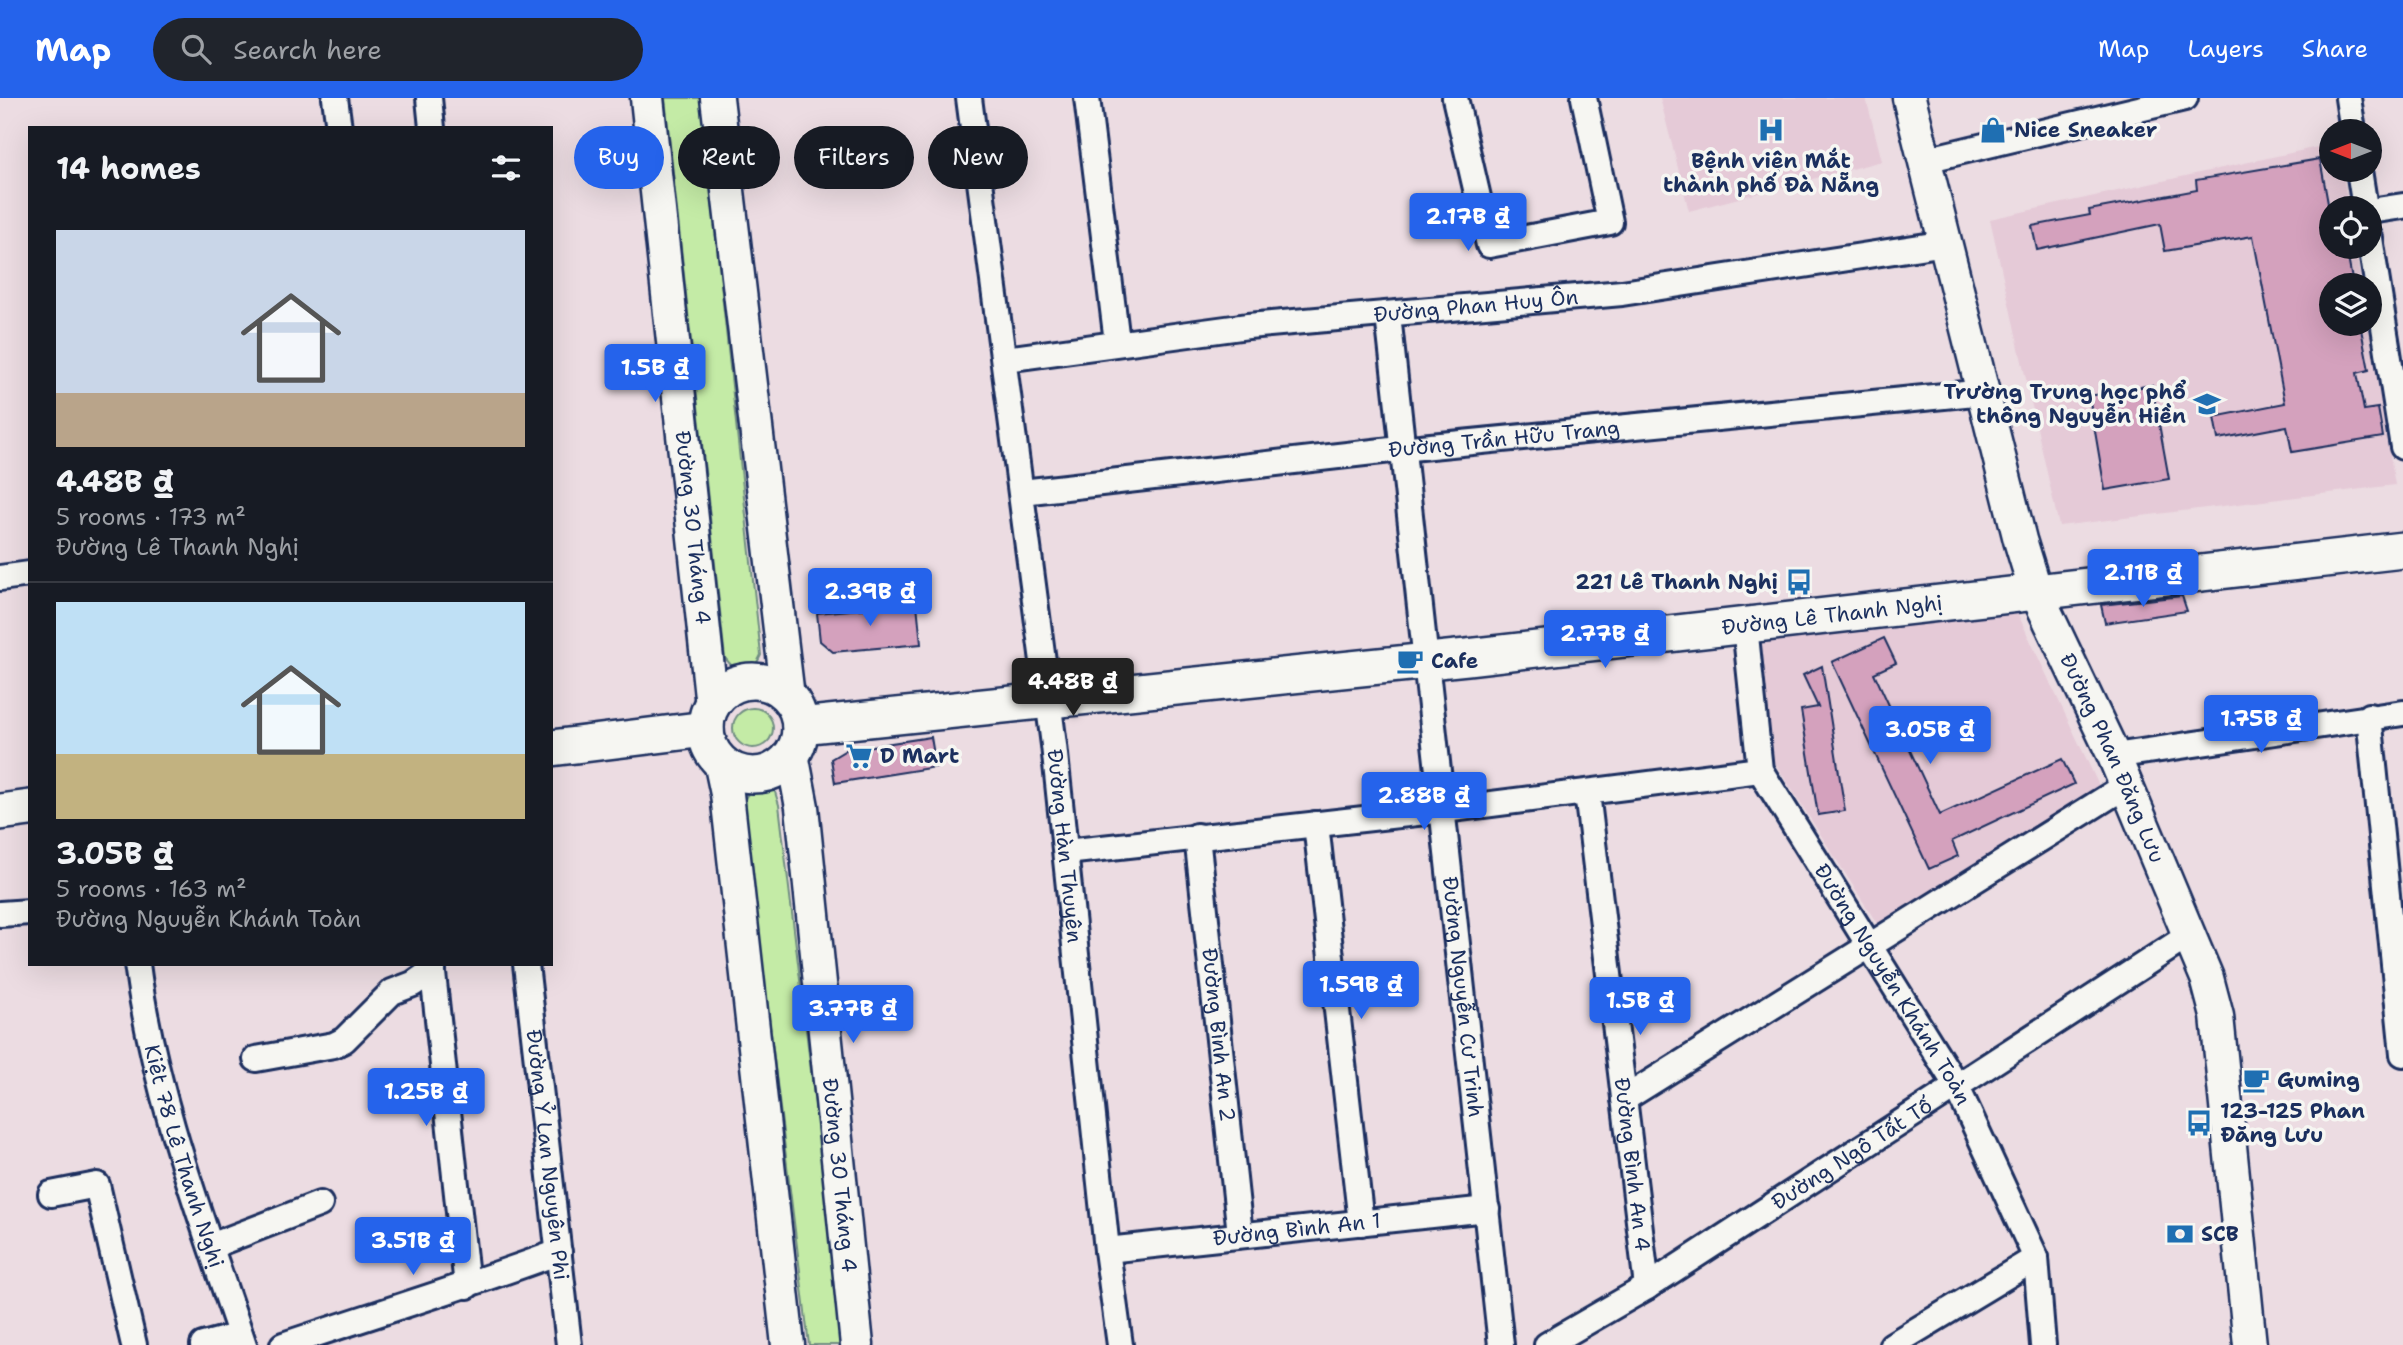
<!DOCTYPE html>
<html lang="en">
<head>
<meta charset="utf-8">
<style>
  :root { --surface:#171b24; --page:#20242c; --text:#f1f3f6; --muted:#9ea1a6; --line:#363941; --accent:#2563eb }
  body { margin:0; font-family:"Shantell Sans",sans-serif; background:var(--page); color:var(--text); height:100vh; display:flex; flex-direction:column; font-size:26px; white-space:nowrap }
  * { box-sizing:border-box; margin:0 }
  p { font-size:23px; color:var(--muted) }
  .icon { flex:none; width:38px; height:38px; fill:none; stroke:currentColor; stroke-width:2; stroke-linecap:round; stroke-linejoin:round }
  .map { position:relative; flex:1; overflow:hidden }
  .sheet { position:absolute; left:28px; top:28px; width:525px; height:840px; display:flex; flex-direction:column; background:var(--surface); border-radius:0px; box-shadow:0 7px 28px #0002 }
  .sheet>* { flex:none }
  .hud { position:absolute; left:574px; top:28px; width:665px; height:63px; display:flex; gap:14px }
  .needle { width:46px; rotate:270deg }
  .tools { position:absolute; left:2319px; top:21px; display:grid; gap:14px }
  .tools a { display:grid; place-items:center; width:63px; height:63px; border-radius:50%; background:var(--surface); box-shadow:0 7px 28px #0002; font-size:35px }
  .price { position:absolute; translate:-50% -60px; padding:0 16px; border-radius:7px; background:var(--accent); color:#fff; font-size:23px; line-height:46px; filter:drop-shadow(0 2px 4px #0008) }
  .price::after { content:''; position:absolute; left:50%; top:42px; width:21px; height:16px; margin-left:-10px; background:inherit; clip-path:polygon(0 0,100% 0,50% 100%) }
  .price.current { background:#222; color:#fff }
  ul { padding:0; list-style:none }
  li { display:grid; align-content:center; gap:14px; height:371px; padding:0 28px }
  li+li { border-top:2px solid var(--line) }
  li span { display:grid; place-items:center; height:217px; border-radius:0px; color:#555 }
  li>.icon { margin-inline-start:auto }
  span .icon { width:126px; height:126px; fill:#fffc; stroke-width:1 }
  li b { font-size:30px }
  h2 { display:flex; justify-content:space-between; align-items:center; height:84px; padding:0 28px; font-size:30px }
  .chip { padding:0 24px; border-radius:32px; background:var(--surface); box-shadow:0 7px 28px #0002; font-size:24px; line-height:63px }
  .chip.current { background:var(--accent); color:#fff }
  header { display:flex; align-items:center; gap:42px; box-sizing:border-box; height:98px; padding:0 35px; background:var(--accent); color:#fff }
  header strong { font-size:33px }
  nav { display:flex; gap:38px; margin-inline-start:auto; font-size:24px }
  .search { width:490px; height:63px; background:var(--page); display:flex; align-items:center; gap:18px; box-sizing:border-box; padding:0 24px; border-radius:38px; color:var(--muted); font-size:26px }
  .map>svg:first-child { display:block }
  .built { fill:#e5cad7 }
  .green { fill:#c4eba6; stroke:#708d82; stroke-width:2 }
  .building { fill:#d4a1bd; stroke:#1b2f5e; stroke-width:2 }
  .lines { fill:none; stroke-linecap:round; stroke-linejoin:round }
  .minor-casing { stroke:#1b2f5e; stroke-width:30 }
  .tertiary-casing { stroke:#1b2f5e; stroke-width:37 }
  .secondary-casing { stroke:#1b2f5e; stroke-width:40 }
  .minor { stroke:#f6f6f2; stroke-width:24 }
  .tertiary { stroke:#f6f6f2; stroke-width:32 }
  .secondary { stroke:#f6f6f2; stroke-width:35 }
  .labels { text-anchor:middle; stroke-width:7; stroke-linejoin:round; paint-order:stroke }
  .poi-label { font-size:21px; font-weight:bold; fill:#1b2f5e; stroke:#f6f6f2; text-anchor:start }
  .street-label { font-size:21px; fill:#1b2f5e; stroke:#f6f6f2 }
</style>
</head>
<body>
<header>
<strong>Map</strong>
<div class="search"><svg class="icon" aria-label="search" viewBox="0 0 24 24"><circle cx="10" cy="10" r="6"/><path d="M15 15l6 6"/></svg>Search here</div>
<nav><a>Map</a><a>Layers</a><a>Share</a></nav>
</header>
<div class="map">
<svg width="2403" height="1247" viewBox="0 0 2403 1247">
  <rect width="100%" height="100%" fill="#ecdce2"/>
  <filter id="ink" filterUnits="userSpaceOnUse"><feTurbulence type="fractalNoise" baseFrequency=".0143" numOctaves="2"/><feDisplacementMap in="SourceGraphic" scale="14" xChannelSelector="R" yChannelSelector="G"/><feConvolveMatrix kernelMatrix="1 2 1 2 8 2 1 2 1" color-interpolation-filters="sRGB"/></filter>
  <g filter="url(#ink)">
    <path class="built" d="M1660 0H1866L1882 63 1689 113Z
      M2331 46V72H2342L2348 110H2331V149H2355L2361 187H2331V226H2368L2395 387 2059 428 1990 121Z
      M2014 508 2101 692 1878 827 1773 662 1759 549 1775 536Z"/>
    <path class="green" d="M665 0H701L761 557C755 570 750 573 736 573L725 560Z
      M733 630a20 20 0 1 1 40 0a20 20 0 1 1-40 0Z
      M768 689 775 694 779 707 844 1247H809L744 716V702L751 691Z"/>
    <path class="building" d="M2320 61 2331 122V149H2346L2353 187H2331V226H2360L2369 272 2357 275 2364 312 2378 310 2383 339 2292 354 2287 328 2218 341 2214 319 2285 305 2253 138 2165 153 2160 126 2037 152 2032 128 2090 117 2089 112 2197 92 2196 82Z
      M2152 287 2169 381 2105 392 2089 298Z
      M2182 498 2187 513 2105 525 2101 507Z
      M917 506 921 546 833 554 820 543 817 515Z
      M1884 540 1896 565 1874 575 1940 717 2062 661 2074 686 1952 743 1958 758 1929 771 1832 564Z
      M1822 568 1845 713 1818 717 1801 612 1818 609 1803 577Z
      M931 639 936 669 835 685 831 661 846 652Z"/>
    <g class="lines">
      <g class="minor-casing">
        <g id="minor">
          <path d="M335 0 339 30"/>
          <path d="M429 0 432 30"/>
          <path id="s1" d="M969 0 1054 647 1107 1152 1120 1247"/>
          <path d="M1087 0 1117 244"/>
          <path d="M1455 0 1489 147 1610 124 1584 0"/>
          <path d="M2348 0 2353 33"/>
          <path d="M1925 62 2185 0"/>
          <path d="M2359 72 2365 110"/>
          <path d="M2370 113 2403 108"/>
          <path d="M2370 140 2403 349"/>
          <path id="s2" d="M1388 217 1501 1247"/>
          <path id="s3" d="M1005 261 1248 228 1622 195 1946 145"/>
          <path id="s4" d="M1022 394 1400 351 1985 294"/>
          <path d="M0 480 30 476"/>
          <path id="s5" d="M1745 528 1760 672 1956 987 2036 1160 2043 1247"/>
          <path d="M2369 618 2403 956"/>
          <path d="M2114 658 2403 615"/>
          <path id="s6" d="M1587 695 1647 1189"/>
          <path d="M1316 726 1361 1125"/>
          <path id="s7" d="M1197 738 1240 1136"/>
          <path d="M1066 754 1444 712 1760 672"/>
          <path d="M0 816 30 814"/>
          <path id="s8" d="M137 866C154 997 202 1122 244 1247"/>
          <path d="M432 866 467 1188"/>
          <path id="s9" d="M526 866 569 1247"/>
          <path d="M256 961 334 947 344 942 392 894 413 886 433 872"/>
          <path d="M1624 1001 2127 687"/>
          <path d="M51 1096 97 1087 134 1247"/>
          <path d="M211 1148 320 1106"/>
          <path id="s10" d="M1107 1152 1487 1111"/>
          <path d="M203 1247 240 1237"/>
          <path d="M283 1247C375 1216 468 1188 559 1154"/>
          <path id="s11" d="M1547 1247 1647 1189 2191 836"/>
          <path d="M1892 1247 2036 1160"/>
        </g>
      </g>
      <g class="tertiary-casing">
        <g id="tertiary">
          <path id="s12" d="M647 0 712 608"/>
          <path d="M717 0 788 599"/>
          <path id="s13" d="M1909 0 2020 442 2036 494 2114 658 2207 880 2217 918 2250 1247"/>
          <path id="s14" d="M792 656 802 709 857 1247"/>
          <path d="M720 663 727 696 788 1247"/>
        </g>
      </g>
      <g class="secondary-casing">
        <g id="secondary">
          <circle cx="753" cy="630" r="47"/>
          <path id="s15" d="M800 628 1467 559 2403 452"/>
          <path d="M551 650 706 631"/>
          <path d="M0 714 30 710"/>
        </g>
      </g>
      <use href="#minor" class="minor"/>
      <use href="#tertiary" class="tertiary"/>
      <use href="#secondary" class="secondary"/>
    </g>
  </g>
  <defs>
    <g id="hospital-bare" transform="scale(2.1)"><path d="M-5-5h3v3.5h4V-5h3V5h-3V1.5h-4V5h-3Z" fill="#1f6fb2" stroke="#f6f6f2" stroke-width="2.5" paint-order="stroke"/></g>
    <g id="shop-bare" transform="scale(2.1)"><path d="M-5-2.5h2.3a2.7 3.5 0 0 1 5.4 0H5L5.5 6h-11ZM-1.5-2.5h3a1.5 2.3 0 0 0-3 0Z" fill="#1f6fb2" stroke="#f6f6f2" stroke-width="2.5" paint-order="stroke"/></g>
    <g id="school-bare" transform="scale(2.1)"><path d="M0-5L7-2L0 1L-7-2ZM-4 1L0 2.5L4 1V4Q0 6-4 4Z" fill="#1f6fb2" stroke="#f6f6f2" stroke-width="2.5" paint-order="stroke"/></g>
    <g id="bus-bare" transform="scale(2.1)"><path d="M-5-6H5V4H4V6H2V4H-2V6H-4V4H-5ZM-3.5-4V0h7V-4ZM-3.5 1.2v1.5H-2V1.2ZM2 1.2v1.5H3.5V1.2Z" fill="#1f6fb2" stroke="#f6f6f2" stroke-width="2.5" paint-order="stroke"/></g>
    <g id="cafe-bare" transform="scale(2.1)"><path d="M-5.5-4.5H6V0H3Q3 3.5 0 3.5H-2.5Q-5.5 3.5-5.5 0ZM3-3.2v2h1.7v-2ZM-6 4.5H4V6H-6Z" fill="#1f6fb2" stroke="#f6f6f2" stroke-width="2.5" paint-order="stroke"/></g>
    <g id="supermarket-bare" transform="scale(2.1)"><path d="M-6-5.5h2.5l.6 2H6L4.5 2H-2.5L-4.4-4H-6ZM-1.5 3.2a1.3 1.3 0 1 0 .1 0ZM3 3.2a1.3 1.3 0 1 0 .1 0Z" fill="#1f6fb2" stroke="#f6f6f2" stroke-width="2.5" paint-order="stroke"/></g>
    <g id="bank-bare" transform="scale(2.1)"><path d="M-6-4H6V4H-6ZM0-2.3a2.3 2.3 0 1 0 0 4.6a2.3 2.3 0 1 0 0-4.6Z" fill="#1f6fb2" stroke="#f6f6f2" stroke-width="2.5" paint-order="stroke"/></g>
  </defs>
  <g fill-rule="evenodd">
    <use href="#hospital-bare" x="1771" y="32"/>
    <use href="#shop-bare" x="1993" y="32"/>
    <use href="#school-bare" x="2207" y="306"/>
    <use href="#bus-bare" x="1799" y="484"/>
    <use href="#cafe-bare" x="1410" y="563"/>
    <use href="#supermarket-bare" x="859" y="658"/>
    <use href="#cafe-bare" x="2256" y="982"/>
    <use href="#bus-bare" x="2199" y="1025"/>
    <use href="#bank-bare" x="2180" y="1136"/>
  </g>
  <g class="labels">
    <g class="poi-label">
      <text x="2014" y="39">Nice Sneaker</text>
      <text x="1771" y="70" text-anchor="middle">Bệnh viện Mắt<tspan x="1771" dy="24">thành phố Đà Nẵng</tspan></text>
      <text x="2186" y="301" text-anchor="end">Trường Trung học phổ<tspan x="2186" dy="24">thông Nguyễn Hiền</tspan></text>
      <text x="1778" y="491" text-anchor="end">221 Lê Thanh Nghị</text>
      <text x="1431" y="570">Cafe</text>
      <text x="880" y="665">D Mart</text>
      <text x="2277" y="989">Guming</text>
      <text x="2220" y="1020">123-125 Phan<tspan x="2220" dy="24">Đăng Lưu</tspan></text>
      <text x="2201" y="1143">SCB</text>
    </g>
    <g class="street-label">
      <text dy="7" stroke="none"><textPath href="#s3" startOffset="474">Đường Phan Huy Ôn</textPath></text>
      <text dy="7" stroke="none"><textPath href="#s4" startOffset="485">Đường Trần Hữu Trang</textPath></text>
      <text dy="7" stroke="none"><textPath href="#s12" startOffset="432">Đường 30 Tháng 4</textPath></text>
      <text dy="7" stroke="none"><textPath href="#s15" startOffset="1038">Đường Lê Thanh Nghị</textPath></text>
      <text dy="7" stroke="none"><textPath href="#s13" startOffset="693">Đường Phan Đăng Lưu</textPath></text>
      <text dy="7" stroke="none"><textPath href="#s1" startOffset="754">Đường Hàn Thuyên</textPath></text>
      <text dy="7" stroke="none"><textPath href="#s5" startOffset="397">Đường Nguyễn Khánh Toàn</textPath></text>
      <text dy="7" stroke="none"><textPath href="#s2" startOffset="686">Đường Nguyễn Cư Trinh</textPath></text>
      <text dy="7" stroke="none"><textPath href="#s7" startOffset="200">Đường Bình An 2</textPath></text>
      <text dy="7" stroke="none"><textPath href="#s11" startOffset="360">Đường Ngô Tất Tố</textPath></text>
      <text dy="7" stroke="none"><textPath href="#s9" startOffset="192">Đường Ỷ Lan Nguyên Phi</textPath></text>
      <text dy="7" stroke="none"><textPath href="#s8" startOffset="198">Kiệt 78 Lê Thanh Nghị</textPath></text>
      <text dy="7" stroke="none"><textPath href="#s6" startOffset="374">Đường Bình An 4</textPath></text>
      <text dy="7" stroke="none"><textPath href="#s14" startOffset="424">Đường 30 Tháng 4</textPath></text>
      <text dy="7" stroke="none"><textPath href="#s10" startOffset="191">Đường Bình An 1</textPath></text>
    </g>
  </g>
</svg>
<div class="tools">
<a><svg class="needle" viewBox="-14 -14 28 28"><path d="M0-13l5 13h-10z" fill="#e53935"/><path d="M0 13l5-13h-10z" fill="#9ea1a6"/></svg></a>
<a><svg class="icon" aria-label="locate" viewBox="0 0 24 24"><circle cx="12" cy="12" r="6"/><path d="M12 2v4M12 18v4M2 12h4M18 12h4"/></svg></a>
<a><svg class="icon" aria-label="layers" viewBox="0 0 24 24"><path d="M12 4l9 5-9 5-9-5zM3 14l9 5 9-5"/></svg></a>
</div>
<b class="price" style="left:1468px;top:155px">2.17B ₫</b>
<b class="price" style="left:655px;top:306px">1.5B ₫</b>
<b class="price" style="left:2143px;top:511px">2.11B ₫</b>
<b class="price" style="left:870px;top:530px">2.39B ₫</b>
<b class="price" style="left:1605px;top:572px">2.77B ₫</b>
<b class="price current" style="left:1073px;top:620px">4.48B ₫</b>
<b class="price" style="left:2261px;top:657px">1.75B ₫</b>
<b class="price" style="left:1930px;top:668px">3.05B ₫</b>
<b class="price" style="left:1424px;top:734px">2.88B ₫</b>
<b class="price" style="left:1361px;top:923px">1.59B ₫</b>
<b class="price" style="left:1640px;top:939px">1.5B ₫</b>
<b class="price" style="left:853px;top:947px">3.77B ₫</b>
<b class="price" style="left:426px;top:1030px">1.25B ₫</b>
<b class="price" style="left:413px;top:1179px">3.51B ₫</b>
<div class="hud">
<a class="chip current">Buy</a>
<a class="chip">Rent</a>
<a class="chip">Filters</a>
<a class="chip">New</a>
</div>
<section class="sheet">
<h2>14 homes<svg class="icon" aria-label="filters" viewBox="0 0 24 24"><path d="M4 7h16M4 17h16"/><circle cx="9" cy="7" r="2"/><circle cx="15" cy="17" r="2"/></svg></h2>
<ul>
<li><span style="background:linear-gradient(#c9d6e8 75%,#b9a48a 0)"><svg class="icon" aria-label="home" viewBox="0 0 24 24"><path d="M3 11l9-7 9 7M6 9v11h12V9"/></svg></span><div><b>4.48B ₫</b><p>5 rooms · 173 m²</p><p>Đường Lê Thanh Nghị</p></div></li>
<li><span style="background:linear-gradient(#bfe0f5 70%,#c2b280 0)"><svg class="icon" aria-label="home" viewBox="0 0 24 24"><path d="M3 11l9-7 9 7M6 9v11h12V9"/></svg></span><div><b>3.05B ₫</b><p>5 rooms · 163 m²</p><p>Đường Nguyễn Khánh Toàn</p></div></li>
</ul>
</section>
</div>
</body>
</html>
